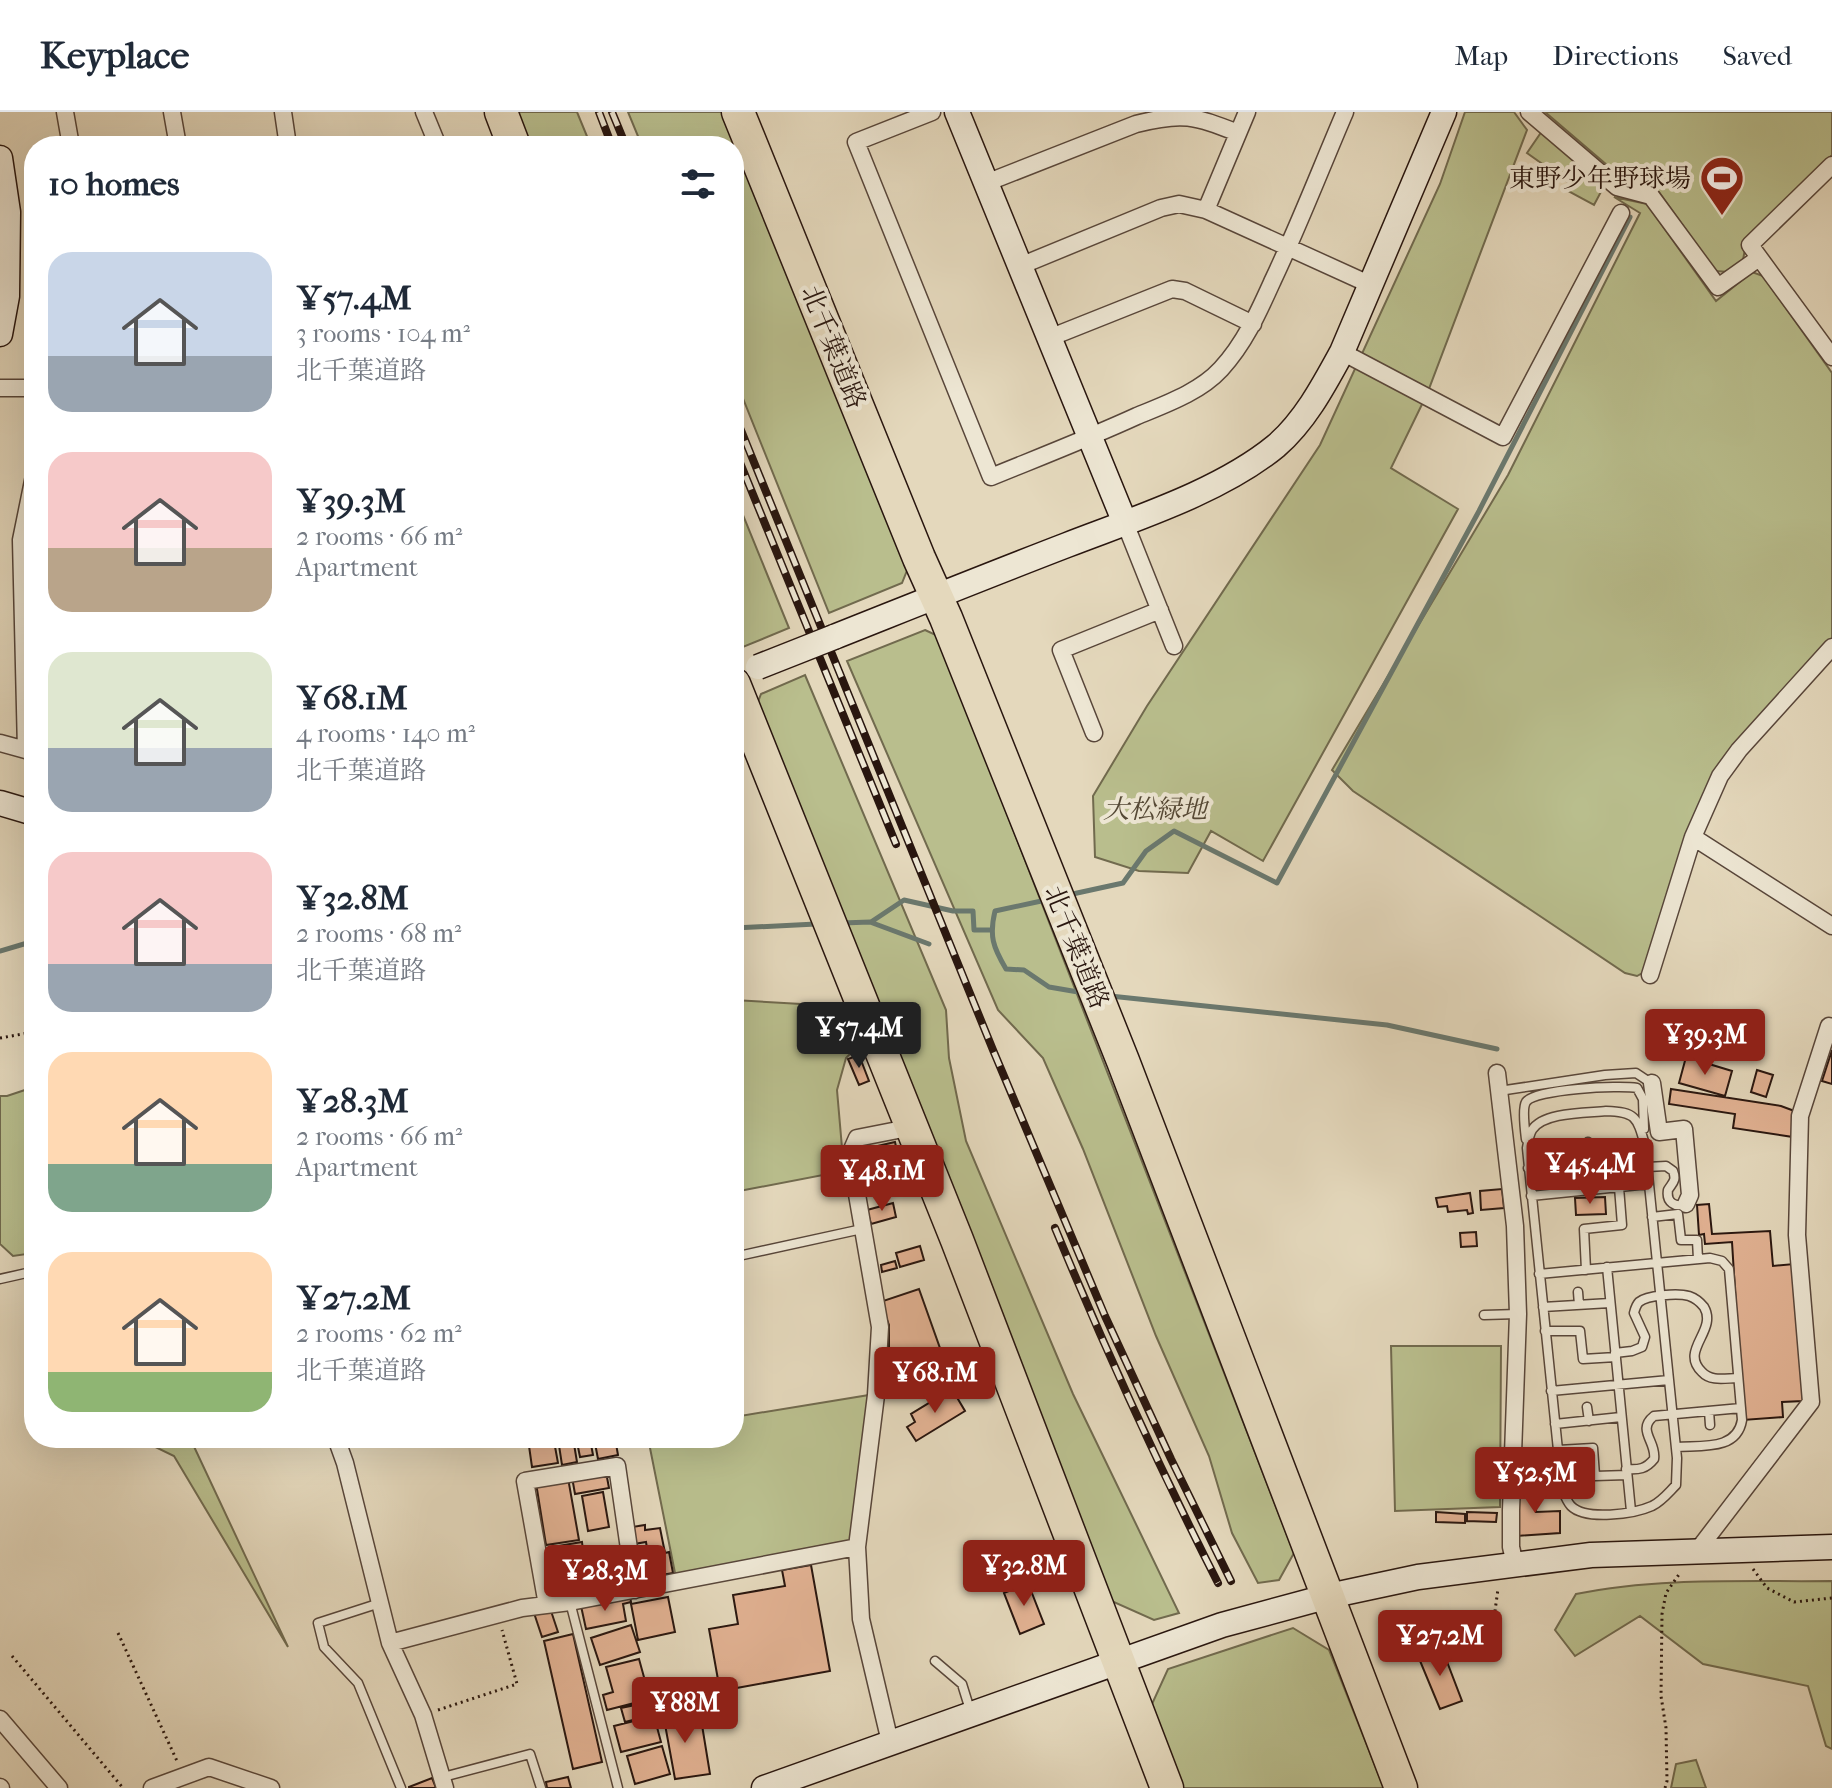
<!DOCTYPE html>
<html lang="en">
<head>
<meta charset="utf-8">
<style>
  :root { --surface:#fff; --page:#f2f2f3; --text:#1f2937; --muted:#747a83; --line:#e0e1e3; --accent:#8f2418 }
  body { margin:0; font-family:"IM FELL French Canon","Noto Serif JP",serif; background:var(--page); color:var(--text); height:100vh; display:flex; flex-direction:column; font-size:30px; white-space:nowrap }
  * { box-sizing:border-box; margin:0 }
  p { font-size:26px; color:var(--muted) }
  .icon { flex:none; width:44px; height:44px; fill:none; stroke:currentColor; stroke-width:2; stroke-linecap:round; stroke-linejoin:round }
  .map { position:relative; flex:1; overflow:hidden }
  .side { position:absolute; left:24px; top:24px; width:720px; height:1312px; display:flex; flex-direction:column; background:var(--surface); border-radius:32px; box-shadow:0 8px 32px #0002 }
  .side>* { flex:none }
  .price { position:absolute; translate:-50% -68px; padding:0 18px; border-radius:8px; background:var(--accent); color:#fff; font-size:26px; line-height:52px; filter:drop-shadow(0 2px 4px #0008) }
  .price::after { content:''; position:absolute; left:50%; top:48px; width:24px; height:18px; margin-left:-12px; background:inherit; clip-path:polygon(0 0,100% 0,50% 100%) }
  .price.on { background:#222; color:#fff }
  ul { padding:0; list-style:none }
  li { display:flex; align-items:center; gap:24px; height:200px; padding:0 24px }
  li span { display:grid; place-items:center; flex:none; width:224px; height:160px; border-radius:24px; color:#555 }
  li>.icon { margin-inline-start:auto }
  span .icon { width:96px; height:96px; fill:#fffc; stroke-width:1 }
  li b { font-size:34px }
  h2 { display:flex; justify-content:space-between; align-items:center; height:96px; padding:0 24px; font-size:34px }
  header { display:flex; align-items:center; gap:48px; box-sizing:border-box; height:112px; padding:0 40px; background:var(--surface); border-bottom:2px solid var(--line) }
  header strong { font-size:38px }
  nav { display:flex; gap:44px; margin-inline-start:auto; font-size:28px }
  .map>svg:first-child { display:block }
  .green { fill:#b9be8d; stroke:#716a4e; stroke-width:2 }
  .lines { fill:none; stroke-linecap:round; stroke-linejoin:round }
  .stream { stroke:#6a786e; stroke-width:5 }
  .building { fill:#e2b293; stroke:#29160f; stroke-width:2 }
  .lane-casing { stroke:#58463a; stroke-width:11 }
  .street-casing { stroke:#58463a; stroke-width:19 }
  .secondary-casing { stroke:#29160f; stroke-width:27 }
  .highway-casing { stroke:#29160f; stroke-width:35 }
  .path { stroke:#29160f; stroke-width:3; stroke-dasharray:2 4; stroke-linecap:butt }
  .lane { stroke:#ede6d3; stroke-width:8 }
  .street { stroke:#ede6d3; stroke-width:16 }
  .secondary { stroke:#ede6d3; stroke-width:24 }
  .highway { stroke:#e4d8bc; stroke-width:32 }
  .rail-casing { stroke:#29160f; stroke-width:8 }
  .rail { stroke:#ede6d3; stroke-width:5; stroke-dasharray:15; stroke-linecap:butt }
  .secondary-bridge-casing { stroke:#29160f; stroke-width:27; stroke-linecap:butt }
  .secondary-bridge { stroke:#ede6d3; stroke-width:24 }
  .labels { text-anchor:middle; stroke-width:8; stroke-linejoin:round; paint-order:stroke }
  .poi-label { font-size:26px; fill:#29160f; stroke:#ede6d3; text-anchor:end }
  .street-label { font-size:26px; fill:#29160f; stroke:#ede6d3 }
  .park-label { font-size:26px; font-style:italic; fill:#544835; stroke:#ede6d3 }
</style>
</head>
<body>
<header>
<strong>Keyplace</strong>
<nav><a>Map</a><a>Directions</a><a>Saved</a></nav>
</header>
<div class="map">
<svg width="1832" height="1676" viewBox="0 0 1832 1676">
  <rect width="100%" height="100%" fill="#e4d8bc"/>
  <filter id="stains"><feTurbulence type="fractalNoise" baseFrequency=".0025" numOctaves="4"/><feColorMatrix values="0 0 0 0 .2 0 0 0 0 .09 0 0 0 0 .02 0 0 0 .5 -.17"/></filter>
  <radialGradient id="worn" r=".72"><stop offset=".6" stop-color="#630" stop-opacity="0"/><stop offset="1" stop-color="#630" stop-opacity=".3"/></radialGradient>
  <path class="green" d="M516 0H577L591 34H530Z
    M628 0H722L908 456 902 471 829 501 734 264V34H642Z
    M1465 0H1514L1527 18 1427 282 1391 356 1458 397 1263 749 1211 719 1188 761 1139 759 1095 745 1093 684 1147 594 1320 333 1440 72Z
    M1545 0H1832V43L1742 131 1745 137 1743 148 1729 160 1715 159 1659 80 1621 65Z
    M1542 19 1603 76 1594 93 1568 79 1572 73 1527 41Z
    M1614 85 1647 92 1716 189 1752 160 1763 164 1832 261V528L1712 668 1646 859 1637 864 1625 861 1353 679 1332 658 1508 363 1640 101Z
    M734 381 789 516 743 535 734 530Z
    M925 518 938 524 1294 1441 1279 1468 1258 1471 1232 1421 1209 1344 1156 1224 1083 1037 1043 946 998 898 847 549Z
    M805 563 946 898 949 946 966 1029 1073 1282 1179 1501 1154 1508 1107 1487 756 595 761 582Z
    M734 888 836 894 855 937 846 946 837 978 844 1059 734 1080Z
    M34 975V1141L13 1144 0 1132V984H7Z
    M1391 1234H1501L1500 1395 1395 1399Z
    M869 1283 854 1429 676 1466 648 1326H734V1305Z
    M143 1326H190L288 1535 174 1344 145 1330Z
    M1832 1469V1637L1826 1634 1808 1574 1703 1552 1640 1504 1575 1544 1555 1518 1576 1482C1659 1465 1747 1470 1832 1469Z
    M1293 1516 1329 1538 1384 1676H1182L1152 1592 1168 1557Z
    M1696 1648 1706 1676H1671L1676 1652Z"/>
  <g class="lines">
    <path class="stream" d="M1068 783 1123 771 1146 739 1174 719 1277 771 1479 399 1630 105
      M1046 788 995 799C989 824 993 835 1006 857L1024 858 1049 875 1084 881
      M871 810 904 788 953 799H973L974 818H991
      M842 811 870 810 929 832
      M734 816 816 812
      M0 839 34 829
      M1110 884 1387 913 1497 937"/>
  </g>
  <path class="building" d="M1832 938V972L1822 969Z
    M859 943 869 969 859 973 848 947Z
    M1686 945 1732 959 1725 984 1679 971Z
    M1757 958 1773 963 1766 985 1751 980Z
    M1671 977 1781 994 1797 1000 1793 1025 1733 1016 1735 1002 1669 992Z
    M895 1030 899 1049 860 1057 856 1039Z
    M1502 1077 1504 1096 1481 1098 1480 1079Z
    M1470 1081 1473 1101 1468 1102 1467 1098 1448 1100 1447 1094 1438 1095 1436 1086Z
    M1605 1085 1606 1102 1576 1103 1575 1086Z
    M893 1091 896 1105 871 1112 867 1098Z
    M1709 1092 1712 1122 1770 1119 1773 1154 1794 1152 1803 1289 1782 1290 1783 1305 1743 1308 1732 1130 1705 1132 1704 1122 1699 1123 1697 1093Z
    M1476 1120 1477 1134 1461 1135 1460 1121Z
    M920 1134 924 1148 900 1155 896 1141Z
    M895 1149 897 1156 882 1160 881 1153Z
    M919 1177 941 1239 889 1258V1213L880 1190Z
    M952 1277 965 1299 916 1329 907 1315 915 1310 911 1302Z
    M573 1326 577 1350 562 1353 558 1327Z
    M594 1326H615L618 1343 598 1347Z
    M590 1327 593 1343 580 1345 577 1330Z
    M554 1329 558 1351 532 1355 529 1334Z
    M606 1360 609 1376 575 1382 572 1365Z
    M568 1366 579 1428 546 1433 536 1371Z
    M1519 1372 1537 1373 1536 1400 1560 1399V1421L1517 1424Z
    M603 1380 609 1415 588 1419 582 1384Z
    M1436 1400 1465 1402V1411L1436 1410Z
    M1467 1400 1497 1401 1496 1410 1467 1409Z
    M645 1413V1418L660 1416 665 1441 669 1440 673 1461 656 1464 653 1443H648L646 1430 634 1432 632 1415Z
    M582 1430 584 1447 561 1450 558 1434Z
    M811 1453 830 1559 720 1579 709 1517 738 1512 733 1483 785 1474 782 1458Z
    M1028 1471 1044 1512 1020 1522 1004 1481Z
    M630 1484 631 1490 623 1492 626 1509 586 1517 581 1494Z
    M668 1485 675 1520 638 1528 631 1492Z
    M550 1496 558 1520 542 1525 534 1501Z
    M631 1513 640 1540 600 1553 591 1526Z
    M573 1522 602 1650 573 1657 544 1529Z
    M1441 1534 1462 1589 1440 1597 1418 1544Z
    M639 1547 650 1587 607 1598 603 1583 613 1580 606 1555Z
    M654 1589 657 1602 625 1610 621 1596Z
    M682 1593 686 1616 702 1613 710 1662 675 1667 662 1596Z
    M654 1604 661 1630 621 1640 614 1614Z
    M662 1634 670 1662 635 1672 627 1644Z
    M568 1665 571 1676H547L546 1670Z
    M432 1666 436 1676H409V1675Z"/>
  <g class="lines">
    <g class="lane-casing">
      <path id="lane" d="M1499 979 1605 963 1636 961 1651 971
        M1606 999C1636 1000 1637 1005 1645 1033L1677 1346 1676 1373C1668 1381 1662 1389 1652 1394 1634 1402 1586 1409 1571 1394 1567 1390 1564 1382 1562 1377L1527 1036C1528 1030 1529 1023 1532 1018 1543 1000 1586 1001 1606 999Z
        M1526 1027C1525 1019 1522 996 1526 990 1534 977 1620 973 1637 976L1643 987 1644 1017
        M1588 1030 1590 1051
        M1647 1055 1666 1054 1673 1059C1677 1069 1672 1071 1668 1078 1666 1090 1675 1096 1685 1092
        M1528 1056 1646 1047
        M1531 1084 1649 1072
        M1652 1105 1678 1102 1681 1128H1697L1698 1147
        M734 1145 862 1117
        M1607 1155 1631 1399
        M1586 1158 1584 1117 1622 1113 1619 1075
        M1539 1162 1710 1146 1722 1149 1729 1157 1742 1308C1737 1339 1701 1333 1676 1335
        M0 1167 31 1160
        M1578 1180 1579 1193
        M1543 1195 1610 1191
        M1484 1203 1518 1202
        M1545 1219H1580L1583 1247 1616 1245
        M1615 1241 1632 1239 1642 1235 1645 1225 1634 1201C1635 1197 1636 1193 1639 1190 1647 1183 1678 1181 1689 1184 1695 1186 1700 1190 1704 1195 1718 1219 1679 1238 1702 1260 1711 1270 1726 1266 1738 1266
        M1551 1279 1669 1268
        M1587 1295 1589 1309
        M1709 1299 1710 1313
        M1555 1312 1621 1305
        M1558 1338 1593 1336 1595 1364 1627 1363
        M1626 1357C1639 1358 1646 1357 1654 1347 1657 1330 1636 1318 1654 1304L1741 1296
        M570 1490 618 1676
        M380 1491 318 1511 324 1535 358 1571 401 1676
        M935 1549 962 1572 971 1601
        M443 1665 530 1642 541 1676"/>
    </g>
    <g class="street-casing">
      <path id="street" d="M65 0 71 34
        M172 0 178 34
        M283 0 288 34
        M424 0 438 34
        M932 0 856 30 991 365C1040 345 1089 326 1137 304 1166 292 1200 280 1221 257 1245 231 1259 199 1273 168 1299 113 1321 56 1345 0
        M1529 0 1617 75 1651 84 1718 175 1759 146
        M1832 53 1750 133 1832 245
        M986 71 1136 12C1183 0 1194 4 1238 21
        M1206 98 1247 0
        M1020 154 1161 96 1179 92 1206 98 1371 173
        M1049 226 1172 177 1185 179 1253 212
        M1342 240 1503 325 1621 101
        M0 276H34
        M1125 411 1174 534
        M1094 621 1061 538 1160 498
        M0 631 33 640
        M26 638 21 428 34 364
        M1693 725 1832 814
        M1650 863 1693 725 1720 664 1739 638 1832 535
        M1497 961 1515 1114 1518 1202 1511 1398V1435L1515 1452
        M1652 971 1659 1020 1684 1017 1690 1083 1686 1092
        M336 1326 345 1351 390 1531 423 1603 445 1676
        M1697 1439 1811 1290 1797 1123 1800 1004 1829 914
        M547 1493 525 1369 617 1354 635 1478
        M390 1531 522 1496 570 1490 857 1435
        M0 1607 59 1676
        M890 1630 861 1507 857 1435 876 1283 880 1215 850 1042 857 1026 913 1015
        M0 1675 1 1676
        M152 1676 209 1655 271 1676"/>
    </g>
    <g class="secondary-casing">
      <path id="secondary" d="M957 0 1125 411
        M0 46 8 100 7 184 0 222
        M834 525C912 494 989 463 1067 433 1134 407 1220 380 1276 334 1305 309 1324 273 1342 240L1444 0
        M0 691 34 701
        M764 1676 1222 1513 1329 1484 1418 1465 1591 1443 1832 1435"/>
    </g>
    <g class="highway-casing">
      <path id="highway" d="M501 0 514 34
        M738 0 919 446 946 506 1123 949 1401 1676
        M734 572 957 1128 1167 1676"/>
    </g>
    <path class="path" d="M0 926 34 920
      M1753 1457 1767 1476 1794 1490 1832 1486
      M118 1521 177 1649
      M1455 1537 1491 1528 1498 1477
      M12 1544 123 1676
      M438 1598 517 1572 502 1518
      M1665 1676 1667 1669 1666 1616 1661 1584 1662 1502 1666 1481 1680 1461"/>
    <use href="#lane" class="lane"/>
    <use href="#street" class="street"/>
    <use href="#secondary" class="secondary"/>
    <use href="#highway" class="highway"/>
    <g class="rail-casing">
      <path id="rail" d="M599 0 612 34
        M612 0 626 34
        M734 301 993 938 1105 1204 1171 1347 1231 1469
        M734 336 896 732
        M1055 1116C1105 1237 1159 1355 1218 1471"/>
    </g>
    <use href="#rail" class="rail"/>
    <g class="secondary-bridge-casing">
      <path id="secondary-bridge" d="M758 555 834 525"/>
    </g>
    <use href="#secondary-bridge" class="secondary-bridge"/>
  </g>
  <defs>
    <g id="stadium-pin" transform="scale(2.3)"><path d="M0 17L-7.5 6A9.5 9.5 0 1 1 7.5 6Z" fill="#8f2418" stroke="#ede6d3"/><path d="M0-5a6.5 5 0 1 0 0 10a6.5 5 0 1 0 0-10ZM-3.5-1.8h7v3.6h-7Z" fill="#fff"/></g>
  </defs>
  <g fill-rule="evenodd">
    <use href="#stadium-pin" x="1722" y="66"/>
  </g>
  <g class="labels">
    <g class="poi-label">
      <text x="1691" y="75">東野少年野球場</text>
    </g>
    <g class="street-label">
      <text transform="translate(834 235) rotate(68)" y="9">北千葉道路</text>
      <text transform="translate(1077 835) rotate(68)" y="9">北千葉道路</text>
    </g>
    <g class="park-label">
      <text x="1155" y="706">大松緑地</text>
    </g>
  </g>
  <rect width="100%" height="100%" filter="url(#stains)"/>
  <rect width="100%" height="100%" fill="url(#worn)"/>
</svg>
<b class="price on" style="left:859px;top:958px">¥57.4M</b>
<b class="price" style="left:1705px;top:965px">¥39.3M</b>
<b class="price" style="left:1590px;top:1094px">¥45.4M</b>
<b class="price" style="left:882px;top:1101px">¥48.1M</b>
<b class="price" style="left:935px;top:1303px">¥68.1M</b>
<b class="price" style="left:1535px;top:1403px">¥52.5M</b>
<b class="price" style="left:1024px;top:1496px">¥32.8M</b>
<b class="price" style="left:605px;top:1501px">¥28.3M</b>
<b class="price" style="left:1440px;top:1566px">¥27.2M</b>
<b class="price" style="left:685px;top:1633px">¥88M</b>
<section class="side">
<h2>10 homes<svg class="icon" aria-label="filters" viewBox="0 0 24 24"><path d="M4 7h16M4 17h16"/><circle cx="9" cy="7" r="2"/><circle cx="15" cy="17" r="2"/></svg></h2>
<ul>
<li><span style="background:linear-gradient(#c9d6e8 65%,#9aa5b1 0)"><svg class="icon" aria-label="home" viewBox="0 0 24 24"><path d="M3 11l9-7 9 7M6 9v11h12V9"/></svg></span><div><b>¥57.4M</b><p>3 rooms · 104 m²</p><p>北千葉道路</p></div></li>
<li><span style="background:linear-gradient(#f6c9c9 60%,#b9a48a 0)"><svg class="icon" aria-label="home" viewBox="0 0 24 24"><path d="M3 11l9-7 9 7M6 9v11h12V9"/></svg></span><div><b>¥39.3M</b><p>2 rooms · 66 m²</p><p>Apartment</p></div></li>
<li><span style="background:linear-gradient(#dfe7d0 60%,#9aa5b1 0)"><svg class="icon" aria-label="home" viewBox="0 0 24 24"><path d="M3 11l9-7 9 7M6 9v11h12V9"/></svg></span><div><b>¥68.1M</b><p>4 rooms · 140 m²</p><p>北千葉道路</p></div></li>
<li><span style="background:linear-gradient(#f6c9c9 70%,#9aa5b1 0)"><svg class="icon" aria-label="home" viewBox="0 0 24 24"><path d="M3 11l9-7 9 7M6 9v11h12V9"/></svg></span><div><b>¥32.8M</b><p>2 rooms · 68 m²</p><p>北千葉道路</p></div></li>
<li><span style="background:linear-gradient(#ffd9b3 70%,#7fa58c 0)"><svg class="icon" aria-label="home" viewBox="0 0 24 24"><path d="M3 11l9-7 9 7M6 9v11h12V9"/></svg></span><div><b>¥28.3M</b><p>2 rooms · 66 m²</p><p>Apartment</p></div></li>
<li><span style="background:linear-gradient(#ffd9b3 75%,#8fb573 0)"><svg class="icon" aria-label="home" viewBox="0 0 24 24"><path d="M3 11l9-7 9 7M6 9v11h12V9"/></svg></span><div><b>¥27.2M</b><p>2 rooms · 62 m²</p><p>北千葉道路</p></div></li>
</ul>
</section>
</div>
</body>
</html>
